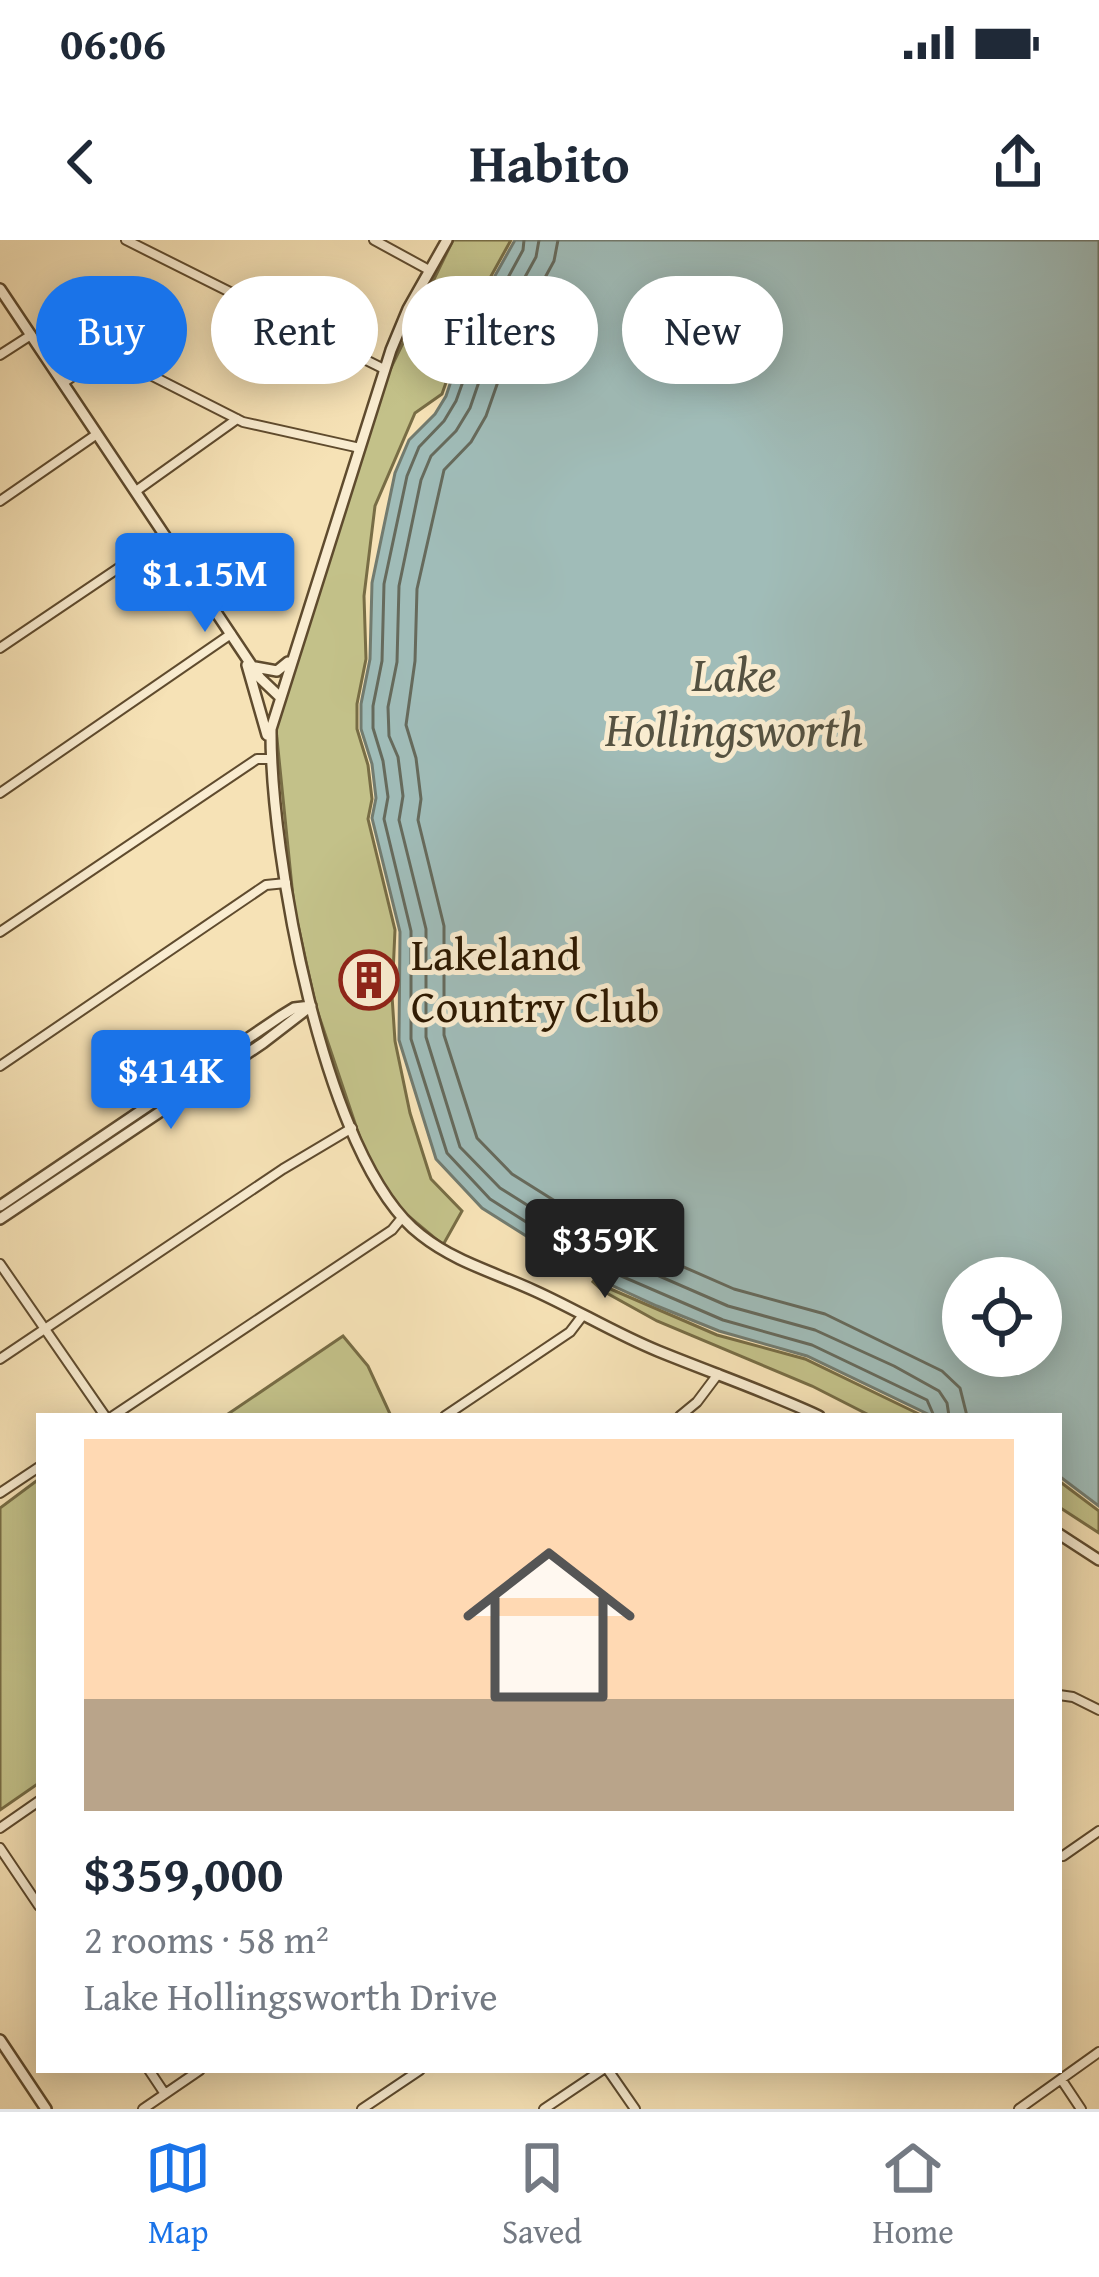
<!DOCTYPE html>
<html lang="en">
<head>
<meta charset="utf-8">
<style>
  :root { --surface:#fff; --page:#f6f6f7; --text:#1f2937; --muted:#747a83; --line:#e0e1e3; --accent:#1a73e8 }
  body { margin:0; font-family:"Gentium Book Plus",serif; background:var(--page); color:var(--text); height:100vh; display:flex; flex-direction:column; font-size:45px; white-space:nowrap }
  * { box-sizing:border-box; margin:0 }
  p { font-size:39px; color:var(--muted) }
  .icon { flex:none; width:66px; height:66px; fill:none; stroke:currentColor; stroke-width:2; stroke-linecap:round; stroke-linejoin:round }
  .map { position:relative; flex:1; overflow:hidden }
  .drawer { position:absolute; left:36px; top:1173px; width:1026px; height:660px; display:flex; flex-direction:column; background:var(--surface); border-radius:0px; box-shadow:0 6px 30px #0003 }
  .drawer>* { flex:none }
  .top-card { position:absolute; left:36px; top:36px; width:1029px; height:108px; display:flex; gap:24px }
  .fabs { position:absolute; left:942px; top:1017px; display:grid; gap:24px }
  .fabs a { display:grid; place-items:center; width:120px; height:120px; border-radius:50%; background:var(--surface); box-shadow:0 6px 30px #0003; font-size:60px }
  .price { position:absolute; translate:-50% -102px; padding:0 27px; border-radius:12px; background:var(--accent); color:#fff; font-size:39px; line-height:78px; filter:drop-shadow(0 3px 6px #0008) }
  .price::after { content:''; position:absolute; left:50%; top:72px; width:36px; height:27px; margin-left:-18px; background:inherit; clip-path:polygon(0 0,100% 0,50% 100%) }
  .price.active { background:#222; color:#fff }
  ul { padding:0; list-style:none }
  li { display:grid; align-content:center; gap:24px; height:636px; padding:0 48px }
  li+li { border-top:3px solid var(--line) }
  li span { display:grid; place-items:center; height:372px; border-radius:0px; color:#555 }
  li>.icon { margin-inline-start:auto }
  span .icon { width:216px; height:216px; fill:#fffc; stroke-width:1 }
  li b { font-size:51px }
  .chip { padding:0 42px; border-radius:54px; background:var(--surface); box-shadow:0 6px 30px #0003; font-size:42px; line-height:108px }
  .chip.active { background:var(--accent); color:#fff }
  .status { display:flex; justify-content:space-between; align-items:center; height:84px; padding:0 60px; background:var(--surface); direction:ltr }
  .status svg { height:33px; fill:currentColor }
  header { display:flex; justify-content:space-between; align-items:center; height:156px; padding:0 48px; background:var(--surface); font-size:54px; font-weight:700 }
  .dock { display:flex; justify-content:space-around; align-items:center; height:168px; border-top:3px solid var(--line); background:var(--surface); font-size:33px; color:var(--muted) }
  .dock a { display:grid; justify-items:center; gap:6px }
  .dock .active { color:var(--accent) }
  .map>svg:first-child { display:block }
  .green { fill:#c3c189; stroke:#786d45; stroke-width:3 }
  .water { fill:#a0bcb8; stroke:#727b6f; stroke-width:3; fill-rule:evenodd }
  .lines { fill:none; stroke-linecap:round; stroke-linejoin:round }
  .shore { stroke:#666a5c; stroke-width:3 }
  .minor-casing { stroke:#5f4b2e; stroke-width:12 }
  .tertiary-casing { stroke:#5f4b2e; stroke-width:14 }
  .minor { stroke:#f9ecd0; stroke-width:8 }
  .tertiary { stroke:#f9ecd0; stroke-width:9 }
  .labels { text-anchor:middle; stroke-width:10; stroke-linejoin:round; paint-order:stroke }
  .poi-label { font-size:45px; fill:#2d1901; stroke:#f9ecd0; text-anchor:start }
  .water-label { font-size:48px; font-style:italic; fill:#555241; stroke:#f9ecd0 }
</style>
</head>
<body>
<div class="status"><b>06:06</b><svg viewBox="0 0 49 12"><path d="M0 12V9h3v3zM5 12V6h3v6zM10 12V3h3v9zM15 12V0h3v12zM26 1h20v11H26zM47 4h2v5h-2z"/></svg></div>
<header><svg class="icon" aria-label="back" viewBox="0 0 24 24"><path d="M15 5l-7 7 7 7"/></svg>Habito<svg class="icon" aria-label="share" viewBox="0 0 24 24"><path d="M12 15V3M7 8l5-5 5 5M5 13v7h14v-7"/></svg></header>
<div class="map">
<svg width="1099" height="1869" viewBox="0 0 1099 1869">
  <rect width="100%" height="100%" fill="#f6e2b6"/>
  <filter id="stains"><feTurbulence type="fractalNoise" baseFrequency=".00167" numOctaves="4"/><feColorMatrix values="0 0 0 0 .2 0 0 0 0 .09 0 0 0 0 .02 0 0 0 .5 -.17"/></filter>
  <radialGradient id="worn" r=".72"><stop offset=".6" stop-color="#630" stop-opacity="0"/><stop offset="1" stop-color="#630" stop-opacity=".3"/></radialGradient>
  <path class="green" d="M453 0H511L470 74 442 154 415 173 375 266 364 356 366 419 357 464V489L368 525 372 559 368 579 395 690 392 756 395 801 410 873 431 939 462 971 443 1005 394 964 366 916 316 767 294 667 276 489 385 140Z
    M592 1041 717 1095 805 1119 923 1176H871L812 1146 657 1081 603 1051Z
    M343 1096 368 1126 391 1176H225Z
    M39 1239V1543L0 1570V1268Z
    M1059 1241 1099 1271V1293L1059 1267Z"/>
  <path class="water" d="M515 0H1099V1266L1059 1236V1176H932L807 1116 719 1091 657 1066 585 1033 482 968 436 919 399 800 400 692 372 578 376 558 372 524 361 489V464L370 419 372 343 395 233 409 200 435 174 446 156 473 75ZM963 1038H1041V1116H963Z"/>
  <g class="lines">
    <path class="shore" d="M524 0 523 10 485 80 456 161 444 181 419 207 407 236 384 344 382 421 373 466V488L383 521 388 557 384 579 411 691V799L447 913 490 959 591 1023 723 1080 812 1105 927 1160 934 1176
      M539 0 536 17 498 86 470 168 456 191 431 216 421 240 399 346 397 422 388 467 389 496 398 517 403 556 399 580 426 689V797L460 907 500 948 597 1009 728 1066 815 1090 894 1126 939 1151 947 1163 949 1176
      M558 0 554 21 515 93 486 176 471 202 444 230 417 349 415 421 406 485 416 518 421 559 418 580 444 686V795L477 898 512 934 606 993 734 1049 825 1074 942 1131 960 1148 967 1176"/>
    <g class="minor-casing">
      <path id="minor" d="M126 0 384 129
        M374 0 429 30
        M0 115 31 95
        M63 143 98 119 111 115 243 182 360 208
        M136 251 237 179
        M0 261 97 194
        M0 408 166 296
        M0 553 231 394
        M0 692 257 519H271
        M0 826 266 645 286 643
        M0 1024 105 1176
        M0 1119 283 929 352 888
        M113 1176 392 990 401 979
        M445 1176 570 1092 583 1075
        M680 1176 697 1162 718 1134
        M0 1253 39 1227
        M1059 1455 1073 1457 1099 1470
        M0 1588 39 1561
        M0 1608 39 1666
        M1063 1616 1099 1591
        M149 1830 165 1854
        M608 1830 635 1869
        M1061 1839 1081 1869
        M143 1869 200 1830
        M362 1869 420 1830
        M544 1869 602 1830
        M1019 1869 1099 1812"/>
    </g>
    <g class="tertiary-casing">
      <path id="tertiary" d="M447 0 408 69 391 110 271 489C270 610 323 920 421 995 455 1022 496 1033 535 1051 577 1070 616 1094 658 1111 712 1133 767 1152 819 1176
        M0 49 260 438 280 457
        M247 425 267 495
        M255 427 277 431 288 422
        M0 966 281 776 294 768 311 766
        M0 979 263 803 311 766
        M1059 1294 1099 1320
        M0 1800 46 1869"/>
    </g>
    <use href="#minor" class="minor"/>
    <use href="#tertiary" class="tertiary"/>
  </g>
  <defs>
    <g id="building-ring" transform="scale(3)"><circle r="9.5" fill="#f9ecd0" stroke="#8f2418" stroke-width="1.5"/><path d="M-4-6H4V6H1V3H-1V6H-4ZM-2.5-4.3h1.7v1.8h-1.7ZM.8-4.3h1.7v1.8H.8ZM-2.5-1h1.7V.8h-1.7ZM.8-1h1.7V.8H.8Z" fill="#8f2418"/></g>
  </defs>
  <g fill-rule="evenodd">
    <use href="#building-ring" x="369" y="740"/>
  </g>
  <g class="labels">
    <g class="poi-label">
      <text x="411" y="730">Lakeland<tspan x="411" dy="52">Country Club</tspan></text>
    </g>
    <g class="water-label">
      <text x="734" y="451">Lake<tspan x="734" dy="55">Hollingsworth</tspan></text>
    </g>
  </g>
  <rect width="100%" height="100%" filter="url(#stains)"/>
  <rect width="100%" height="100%" fill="url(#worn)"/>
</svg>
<div class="fabs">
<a><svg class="icon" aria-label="locate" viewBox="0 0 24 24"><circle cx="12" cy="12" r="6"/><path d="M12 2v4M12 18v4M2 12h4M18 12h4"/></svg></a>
</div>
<b class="price" style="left:205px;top:395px">$1.15M</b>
<b class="price" style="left:171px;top:892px">$414K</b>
<b class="price active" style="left:605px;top:1061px">$359K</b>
<div class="top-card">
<a class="chip active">Buy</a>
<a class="chip">Rent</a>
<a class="chip">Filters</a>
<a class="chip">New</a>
</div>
<section class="drawer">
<ul>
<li><span style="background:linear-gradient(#ffd9b3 70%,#b9a48a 0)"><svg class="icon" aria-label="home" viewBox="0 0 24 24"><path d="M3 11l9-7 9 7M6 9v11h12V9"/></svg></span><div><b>$359,000</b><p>2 rooms · 58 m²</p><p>Lake Hollingsworth Drive</p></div></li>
</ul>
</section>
</div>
<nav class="dock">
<a class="active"><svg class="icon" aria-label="map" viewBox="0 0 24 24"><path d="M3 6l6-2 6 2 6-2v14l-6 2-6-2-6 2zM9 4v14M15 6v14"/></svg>Map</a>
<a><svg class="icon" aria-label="saved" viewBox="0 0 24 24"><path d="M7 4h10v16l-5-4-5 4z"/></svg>Saved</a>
<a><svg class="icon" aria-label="home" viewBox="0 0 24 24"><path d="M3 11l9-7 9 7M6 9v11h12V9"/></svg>Home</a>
</nav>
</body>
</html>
